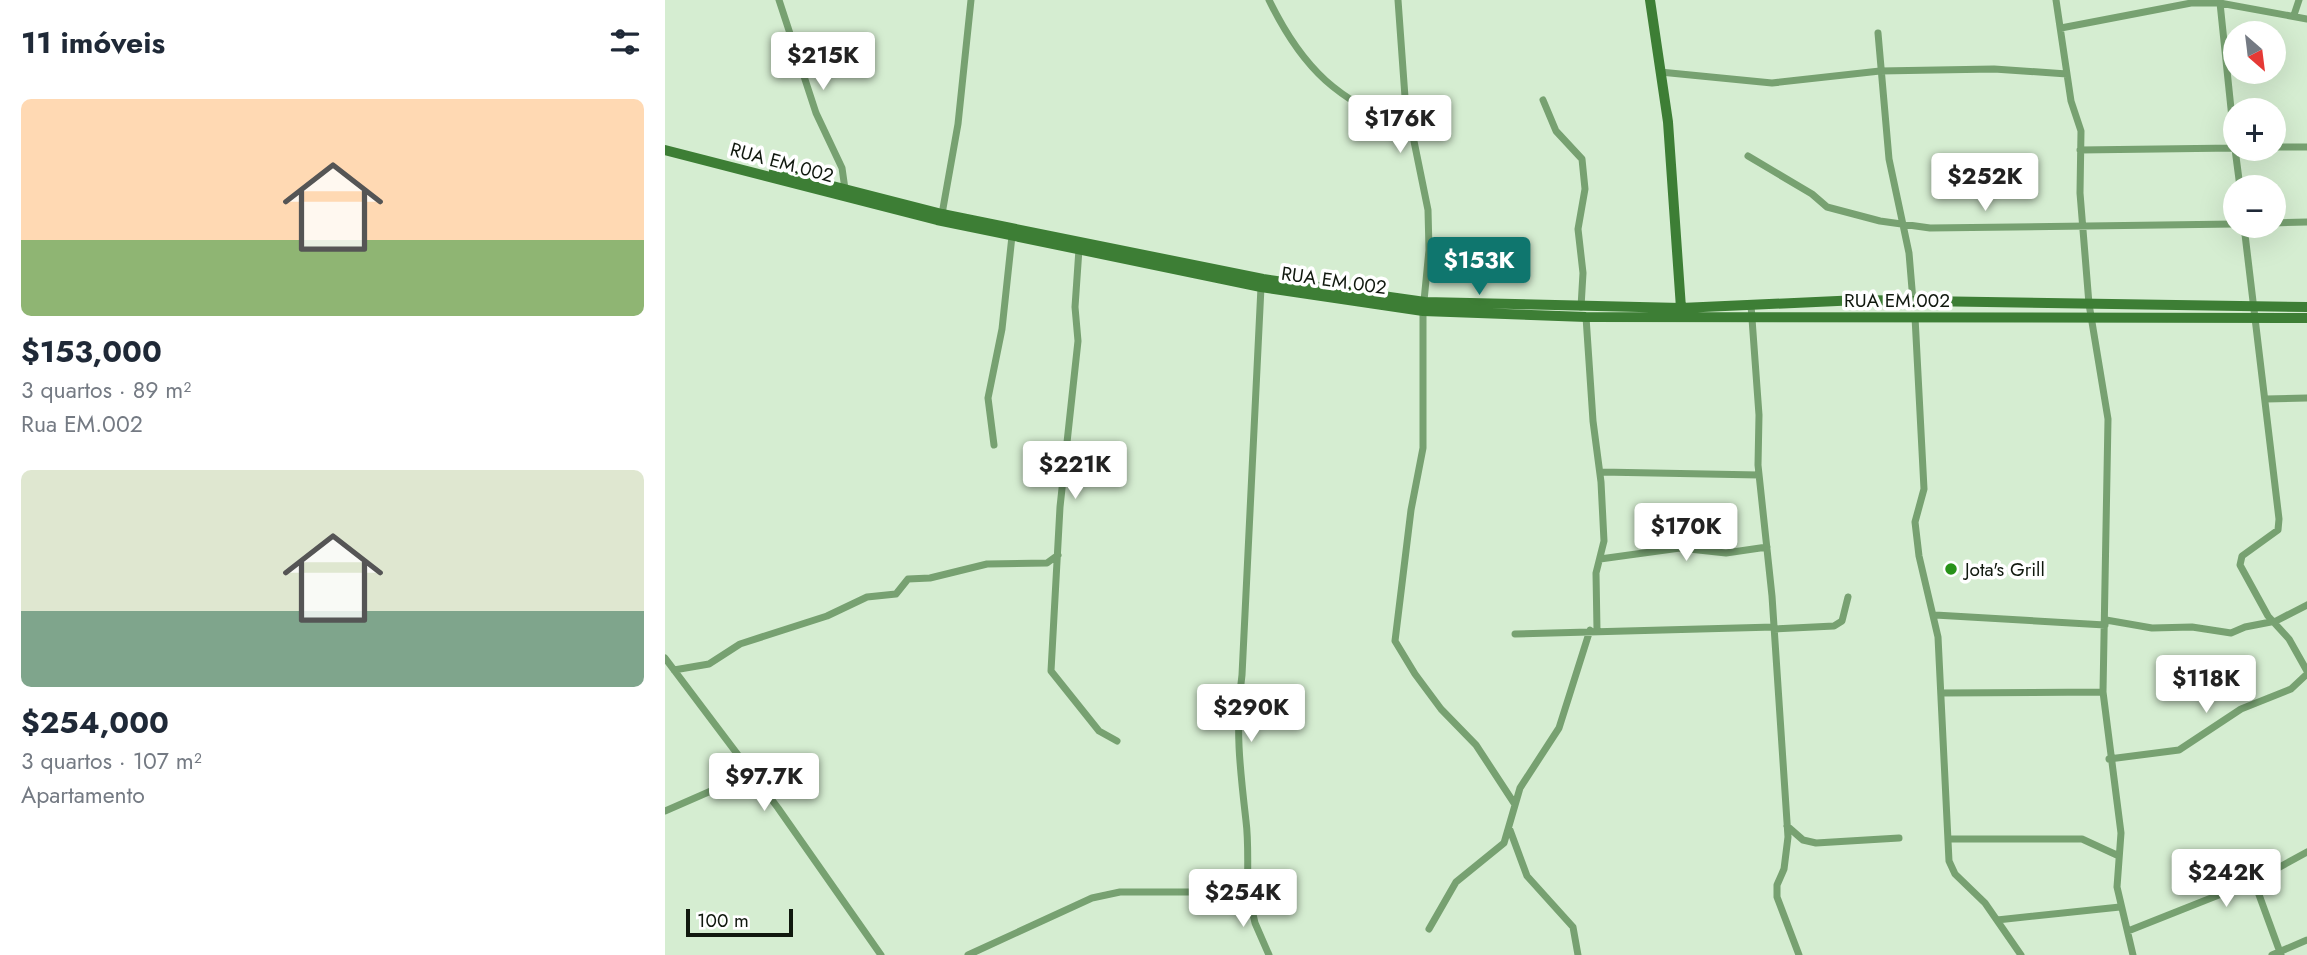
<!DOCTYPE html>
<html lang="pt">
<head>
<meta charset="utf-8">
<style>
  :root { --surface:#fff; --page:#f6f6f7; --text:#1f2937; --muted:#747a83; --accent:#0f766e }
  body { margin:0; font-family:Jost,sans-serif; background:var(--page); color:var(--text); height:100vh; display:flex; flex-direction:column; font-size:26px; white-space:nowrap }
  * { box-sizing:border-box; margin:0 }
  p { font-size:23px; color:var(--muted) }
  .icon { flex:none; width:38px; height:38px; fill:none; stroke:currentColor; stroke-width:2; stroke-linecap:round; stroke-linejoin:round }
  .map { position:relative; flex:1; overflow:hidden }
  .side { display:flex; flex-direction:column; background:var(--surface); width:665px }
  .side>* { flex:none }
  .needle { width:46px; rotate:152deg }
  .buttons { position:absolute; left:1558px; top:21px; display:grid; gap:14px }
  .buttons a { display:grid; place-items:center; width:63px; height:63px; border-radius:50%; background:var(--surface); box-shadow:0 7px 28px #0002; font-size:35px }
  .scale { position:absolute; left:21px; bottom:18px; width:107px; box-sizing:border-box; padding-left:7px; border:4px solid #10180e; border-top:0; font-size:19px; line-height:24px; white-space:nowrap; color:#10180e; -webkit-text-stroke:5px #fff; paint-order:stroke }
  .price { position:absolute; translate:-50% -60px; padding:0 16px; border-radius:7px; background:#fff; color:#222; font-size:23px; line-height:46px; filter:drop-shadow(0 2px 4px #0008) }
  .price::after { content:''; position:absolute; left:50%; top:42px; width:21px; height:16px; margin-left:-10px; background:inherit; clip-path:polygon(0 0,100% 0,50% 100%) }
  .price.on { background:var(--accent); color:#fff }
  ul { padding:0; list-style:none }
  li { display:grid; align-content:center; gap:14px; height:371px; padding:0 21px }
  li span { display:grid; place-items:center; height:217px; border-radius:10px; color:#555 }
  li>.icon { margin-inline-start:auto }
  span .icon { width:126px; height:126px; fill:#fffc; stroke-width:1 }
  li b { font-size:30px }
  h2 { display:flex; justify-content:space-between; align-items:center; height:84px; padding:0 21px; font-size:30px }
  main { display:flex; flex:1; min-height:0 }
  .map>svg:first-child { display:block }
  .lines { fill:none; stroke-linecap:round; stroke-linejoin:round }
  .street { stroke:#77a171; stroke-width:7 }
  .secondary { stroke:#3d7e35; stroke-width:10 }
  .poi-dot { fill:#279218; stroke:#fff; stroke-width:2.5 }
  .labels { text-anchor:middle; stroke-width:7; stroke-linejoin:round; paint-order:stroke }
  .street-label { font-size:19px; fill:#10180e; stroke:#fff }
  .poi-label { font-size:19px; fill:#10180e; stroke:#fff; text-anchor:start }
</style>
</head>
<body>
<main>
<section class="side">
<h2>11 imóveis<svg class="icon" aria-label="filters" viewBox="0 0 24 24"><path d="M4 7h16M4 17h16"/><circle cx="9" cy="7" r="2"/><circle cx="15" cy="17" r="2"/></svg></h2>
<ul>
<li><span style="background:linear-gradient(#ffd9b3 65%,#8fb573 0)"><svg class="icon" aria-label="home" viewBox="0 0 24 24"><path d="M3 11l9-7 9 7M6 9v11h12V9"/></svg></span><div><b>$153,000</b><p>3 quartos · 89 m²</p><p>Rua EM.002</p></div></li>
<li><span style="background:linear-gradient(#dfe7d0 65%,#7fa58c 0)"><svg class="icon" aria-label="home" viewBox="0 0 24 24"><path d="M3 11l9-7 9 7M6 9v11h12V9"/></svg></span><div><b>$254,000</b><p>3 quartos · 107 m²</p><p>Apartamento</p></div></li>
</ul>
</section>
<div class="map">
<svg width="1642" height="955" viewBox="0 0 1642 955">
  <rect width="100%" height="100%" fill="#d5edd1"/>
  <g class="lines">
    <path class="street" d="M114 0 151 113 177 168 180 189
      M604 0C639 72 673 99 745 131
      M733 0 740 97 763 210 764 250 758 311V448L746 510 730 641 750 674 776 709 811 745 849 803
      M1391 0 1406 101 1416 131 1415 193 1424 304 1443 419 1438 692 1456 833 1452 887 1468 955
      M1555 3 1570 147
      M1629 15 1634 0
      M1396 28 1526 3H1555L1642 19
      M1213 33 1224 159 1244 253 1248 301
      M995 72 1107 83 1215 71 1329 69 1402 74
      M878 100 891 131 917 159 920 189 913 229 918 273 916 307
      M1608 147H1642
      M1570 149 1575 187
      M1415 150 1570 148
      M1083 156 1147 194 1162 207 1215 221 1265 228 1570 224
      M277 214 293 124 306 0
      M1608 223 1642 222
      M1579 226 1614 519 1613 530 1577 556 1575 565 1603 616 1624 639 1642 671
      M414 249 410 307 413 341 395 507 386 671 434 731 452 741
      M1086 305 1094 415 1093 465 1107 596 1123 837 1119 869 1112 885V897L1134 955
      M921 317 928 421 936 482 939 541 931 573 932 630
      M1250 317 1259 489 1250 522 1254 556 1273 637 1284 861 1290 874 1320 903 1356 955
      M1601 399 1642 398
      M329 445 323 398 337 329 347 236
      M936 472 1094 475
      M935 559 1015 548 1061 553 1102 547
      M1270 615 1440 625
      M1441 620 1487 628 1527 627 1566 633 1580 627 1611 621 1642 605
      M1109 629 1169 626 1177 621 1183 597
      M850 634 1109 627
      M0 658 113 808 216 955
      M9 670 44 664 75 644 162 616 202 597 231 594 243 579 265 578 322 564 382 563 393 555
      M1276 693 1438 692
      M1444 759 1514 750 1576 709 1626 689 1642 674
      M0 811 87 773
      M1122 826 1138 840 1151 843 1234 838
      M845 830 862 876 908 927 913 955
      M1285 839H1417L1454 856
      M1589 881 1616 955
      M583 892 590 923 604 955
      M1332 920 1455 907
      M764 929 791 882 839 843 855 788 894 728 925 630
      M1463 931 1589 881 1642 852
      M303 955 427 898 455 892H583C582 869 584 844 581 821 575 769 570 728 577 675L596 287
      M1607 955 1642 940"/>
    <path class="secondary" d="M985 0 1003 122 1016 308
      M0 150 272 220 596 287 758 311 921 317 1642 318
      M109 171 277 214 598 279 760 302 1016 308 1194 300 1642 307"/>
  </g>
  <circle class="poi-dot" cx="1286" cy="569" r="7"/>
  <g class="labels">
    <g class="street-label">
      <text transform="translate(117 162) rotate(15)" y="7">RUA EM.002</text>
      <text transform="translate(669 280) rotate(8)" y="7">RUA EM.002</text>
      <text x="1232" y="307">RUA EM.002</text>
    </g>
    <g class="poi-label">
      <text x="1300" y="576">Jota's Grill</text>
    </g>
  </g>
</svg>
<div class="buttons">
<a><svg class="needle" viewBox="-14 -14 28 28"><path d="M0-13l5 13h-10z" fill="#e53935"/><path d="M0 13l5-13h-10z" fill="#747a83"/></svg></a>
<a>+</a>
<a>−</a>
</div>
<div class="scale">100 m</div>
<b class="price" style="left:158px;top:92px">$215K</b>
<b class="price" style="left:735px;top:155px">$176K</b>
<b class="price" style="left:1320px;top:213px">$252K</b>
<b class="price on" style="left:814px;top:297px">$153K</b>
<b class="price" style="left:410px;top:501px">$221K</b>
<b class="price" style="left:1021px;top:563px">$170K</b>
<b class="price" style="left:1541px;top:715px">$118K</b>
<b class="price" style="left:586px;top:744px">$290K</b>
<b class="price" style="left:99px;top:813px">$97.7K</b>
<b class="price" style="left:1561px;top:909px">$242K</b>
<b class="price" style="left:578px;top:929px">$254K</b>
</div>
</main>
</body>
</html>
